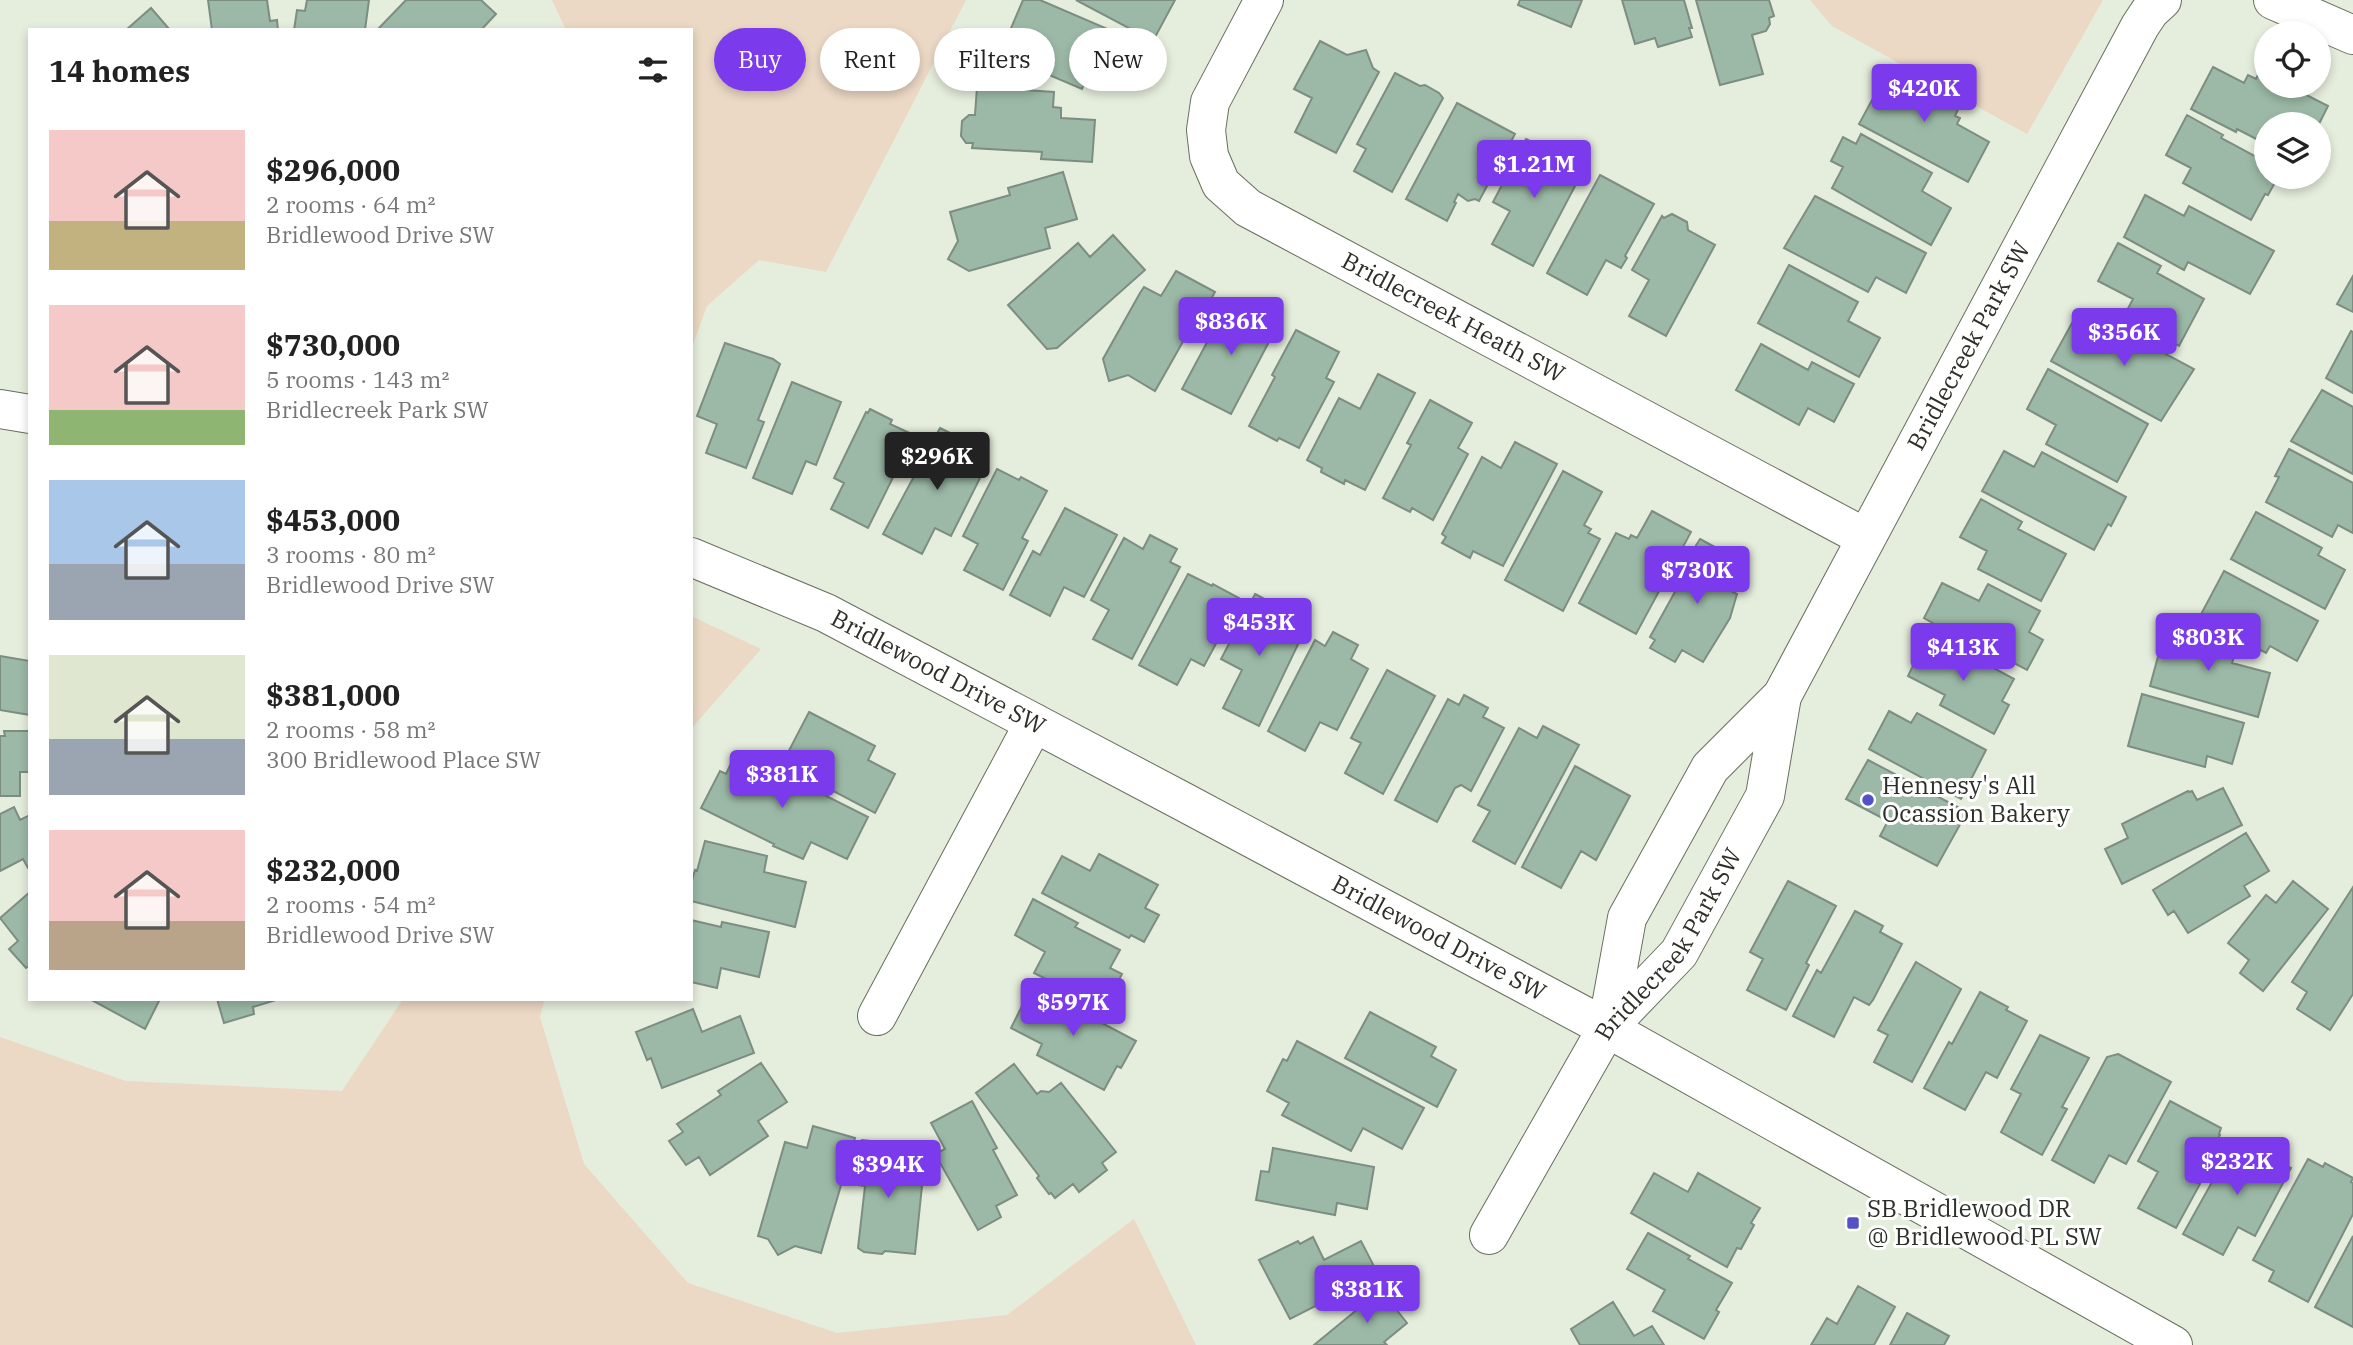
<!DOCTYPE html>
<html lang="en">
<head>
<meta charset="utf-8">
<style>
  :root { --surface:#fff; --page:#f6f6f6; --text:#222; --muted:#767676; --accent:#7c3aed }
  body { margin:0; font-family:"IBM Plex Serif",serif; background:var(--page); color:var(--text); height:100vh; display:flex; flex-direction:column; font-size:26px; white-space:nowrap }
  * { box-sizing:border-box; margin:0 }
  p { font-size:23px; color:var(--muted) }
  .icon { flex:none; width:38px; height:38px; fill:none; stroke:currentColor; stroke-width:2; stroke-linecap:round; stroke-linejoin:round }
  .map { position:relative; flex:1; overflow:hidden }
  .side { position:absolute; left:28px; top:28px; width:665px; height:973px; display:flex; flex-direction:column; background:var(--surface); border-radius:0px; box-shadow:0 4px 10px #0003 }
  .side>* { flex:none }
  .banner { position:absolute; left:714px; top:28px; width:665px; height:63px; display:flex; gap:14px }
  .tools { position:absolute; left:2254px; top:21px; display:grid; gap:14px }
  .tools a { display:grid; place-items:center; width:77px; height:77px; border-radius:50%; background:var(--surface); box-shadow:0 4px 10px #0003; font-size:35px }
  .price { position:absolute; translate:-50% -60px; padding:0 16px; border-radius:7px; background:var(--accent); color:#fff; font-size:23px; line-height:46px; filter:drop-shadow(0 2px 4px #0008) }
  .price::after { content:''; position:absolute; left:50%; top:42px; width:21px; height:16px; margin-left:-10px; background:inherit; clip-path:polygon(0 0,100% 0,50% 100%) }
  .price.selected { background:#222; color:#fff }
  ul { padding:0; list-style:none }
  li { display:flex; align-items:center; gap:21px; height:175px; padding:0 21px }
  li span { display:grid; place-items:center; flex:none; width:196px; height:140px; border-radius:0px; color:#555 }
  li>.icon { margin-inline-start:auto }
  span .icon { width:84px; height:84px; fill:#fffc; stroke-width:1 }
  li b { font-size:30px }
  h2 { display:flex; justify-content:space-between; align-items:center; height:84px; padding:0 21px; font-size:30px }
  .chip { padding:0 24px; border-radius:32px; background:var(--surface); box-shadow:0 4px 10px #0003; font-size:24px; line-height:63px }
  .chip.selected { background:var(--accent); color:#fff }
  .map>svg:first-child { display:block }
  .green { fill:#ebd8c5 }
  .building { fill:#9cb9a7; stroke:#7c8d82; stroke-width:2 }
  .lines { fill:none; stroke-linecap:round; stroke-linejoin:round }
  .minor-casing { stroke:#676e5f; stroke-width:40 }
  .minor { stroke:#fff; stroke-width:38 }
  .poi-dot { fill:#5351c8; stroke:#fff; stroke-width:2.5 }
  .labels { text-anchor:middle; stroke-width:6; stroke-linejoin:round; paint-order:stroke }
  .street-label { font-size:24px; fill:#2d3029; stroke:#fff }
  .poi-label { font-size:24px; fill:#2d3029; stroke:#fff; text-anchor:start }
</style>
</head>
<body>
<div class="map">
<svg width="2353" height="1345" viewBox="0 0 2353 1345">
  <rect width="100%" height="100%" fill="#e5eddc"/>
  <path class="green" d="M552 0H966L826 272 759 260 707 306 691 350V30H566Z
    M1810 0H2103L2027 134 1832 26Z
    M691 616 761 649 691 729Z
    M403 999H545L540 1017 584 1164 688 1283 837 1333 1007 1315 1134 1219 1196 1345H0V1037L126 1081 342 1091Z"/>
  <path class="building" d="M208 0H267L270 21 277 20 278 30H212Z
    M307 0H369L365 30H294L297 10 305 11Z
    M406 0H481L496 14 481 30H381L379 28Z
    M1023 0H1040L1140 43 1123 82 1091 68 1082 89 1000 54Z
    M1076 0H1175L1153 41Z
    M1520 0H1582L1571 27 1518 5Z
    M1622 0H1684L1692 28H1689L1692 37 1658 47 1655 38 1635 44Z
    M1696 0H1769L1774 16 1769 18 1770 24 1766 31 1752 35 1763 74 1720 85Z
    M151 8 170 30H126Z
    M1320 41 1347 55 1366 50 1373 68 1379 72 1336 153 1295 132 1312 98 1294 89Z
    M1891 65 1961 103 1955 116 1960 118 1957 124 1989 142 1968 182 1859 124Z
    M2213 67 2244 83 2248 75 2256 79 2260 70 2266 74V86H2289L2328 106 2319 124H2266V144L2237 129 2236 132 2191 109Z
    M1395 73 1420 86 1425 85 1439 93 1443 98 1392 192 1354 171 1366 149 1357 144Z
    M977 87 1054 92 1053 107 1061 108V118L1095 120 1092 162 1041 159 1042 152 972 148 973 143H966L961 136 962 121 969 115H975Z
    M1457 103 1515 134 1479 201 1475 199 1468 201 1458 194 1454 202 1456 203 1447 221 1406 199Z
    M2187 115 2223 135 2221 138 2266 162V177H2278L2268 195 2265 194 2251 220 2183 183 2191 168 2166 155Z
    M1861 134 1932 173 1922 191 1951 208 1931 245 1832 188 1843 167 1831 161 1843 137 1856 144Z
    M1526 139 1584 169 1533 266 1492 244 1510 211 1493 202Z
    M1063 172 1077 219 1045 228 1050 248 969 271 948 259 958 241 950 212 1010 195 1008 188Z
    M1600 175 1654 204 1625 256 1627 258 1621 268 1606 260 1587 295 1547 273Z
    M2145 195 2184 216 2189 206 2274 251 2250 294 2188 262 2184 270 2124 237Z
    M1815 196 1926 253 1906 293 1876 277 1868 292 1784 248Z
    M1672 214 1687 222 1688 230 1715 245 1666 336 1629 316 1649 280 1632 270 1662 216 1664 218Z
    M1113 235 1145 270 1057 348 1047 349 1008 305 1078 243 1090 257Z
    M2118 243 2161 266 2157 273 2204 299 2179 346 2124 316 2133 299 2098 281Z
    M1789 265 1858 302 1848 321 1880 338 1859 377 1758 323Z
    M1176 271 1215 292 1196 326 1193 324 1155 391 1128 375 1109 381 1103 359 1140 293 1144 287 1161 296Z
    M2353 276V312L2337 304Z
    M1241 300 1280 321 1231 414 1182 389 1220 318 1229 322Z
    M2072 323 2102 340 2110 324 2194 369 2161 421 2051 361Z
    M1296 330 1339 352 1326 378 1334 382 1299 448 1279 438 1277 441 1249 426 1275 377 1272 375Z
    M2351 331 2353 332V393L2326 378Z
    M725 343 773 359 780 364 758 420 764 422 746 468 706 453 717 424 697 416Z
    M1761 344 1808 370 1812 362 1854 384 1834 422 1808 408 1799 425 1736 390Z
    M2048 369 2148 424 2117 482 2046 444 2056 425 2027 409Z
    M1378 374 1415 393 1365 490 1345 480 1344 484 1321 472 1322 468 1307 460 1339 398 1360 409Z
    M792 382 841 402 816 465 806 461 792 494 753 478Z
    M2322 390 2353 407V474L2291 441Z
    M1430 400 1472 423 1458 448 1468 454 1433 520 1412 508 1410 512 1383 498 1411 445 1407 443Z
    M870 409 892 420 890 424 914 435 868 528 831 509 844 483 834 478 866 412 868 413Z
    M940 428 972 444 969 453 988 462 951 536 935 528 922 554 883 534Z
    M1515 442 1557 464 1503 566 1473 551 1470 558 1442 543 1446 537 1442 534 1482 457 1501 468Z
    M2289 449 2353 483V533L2338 525 2332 537 2266 502 2279 477 2275 476Z
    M2004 451 2034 467 2042 452 2126 497 2111 526 2108 524 2094 550 1982 491Z
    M997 469 1019 480 1021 477 1047 491 1022 538 1028 541 1003 590 964 570 978 544 963 536Z
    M1563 471 1602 492 1584 525 1591 529 1588 533 1600 539 1563 611 1505 580Z
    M1981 499 2022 522 2018 529 2066 554 2041 601 1978 569 1987 551 1960 537Z
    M1065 508 1117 535 1084 597 1064 587 1050 616 1010 595 1033 551 1040 555Z
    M1652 511 1691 532 1636 634 1579 603 1616 533 1629 539 1631 535 1637 538Z
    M2256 512 2322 548 2318 555 2345 570 2325 609 2231 559Z
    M1150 535 1177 549 1170 562 1180 567 1132 659 1093 639 1109 610 1091 600 1124 538 1143 549Z
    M1700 539 1735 558 1721 586 1737 594 1730 618 1703 662 1682 650 1675 662 1650 648 1655 640 1650 637 1681 581 1676 578Z
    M2224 571 2318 621 2297 661 2270 646 2266 653 2199 618Z
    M1188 574 1212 586 1213 584 1239 598V601L1204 666 1191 659 1177 685 1139 665Z
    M1942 583 1979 601 1988 584 2040 611 2029 632 2043 640 2027 670 1969 639 1967 642 1924 618Z
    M1255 594 1288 611 1284 619 1288 621 1284 627 1302 636 1259 726 1223 708 1242 670 1221 659Z
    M2166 627 2229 644 2237 648 2232 663 2270 673 2258 717 2150 686Z
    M1333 632 1358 645 1351 659 1368 669 1337 730 1320 722 1305 751 1268 731 1315 640 1325 646Z
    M1929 633 2014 679 2002 701 2009 705 1994 734 1940 705 1945 695 1908 676Z
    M0 656 30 661V715L0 710Z
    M1387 670 1435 696 1383 794 1345 773 1361 743 1351 738Z
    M2142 694 2244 723 2232 764 2207 756 2205 767 2128 746Z
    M1464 695 1488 708 1483 717 1504 728 1471 791 1461 785 1455 788 1437 822 1395 800 1448 699 1459 705Z
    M1889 711 1911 723 1917 713 1986 750 1961 799 1869 749Z
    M809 712 875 746 868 760 895 774 875 813 782 764Z
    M1543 726 1579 745 1515 864 1473 841 1490 811 1478 805 1519 728 1537 738Z
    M4 731H30V772H20V796H0V736H5Z
    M737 751 868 817 847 859 811 842 803 859 773 846 774 844 701 808 720 771 726 774Z
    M1868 760 1967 812 1937 866 1880 836 1888 821 1846 799Z
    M1575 766 1630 796 1596 860 1581 851 1561 888 1522 867Z
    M2223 788 2242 825 2122 884 2105 849 2128 838 2122 824 2188 791 2189 792 2192 791 2197 800Z
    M14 807 20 820 30 815V867L28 868 23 859 0 871V814Z
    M2246 833 2269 871 2244 886 2250 896 2188 933 2174 911 2168 915 2153 890Z
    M705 841 767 856 764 872 806 882 795 927 691 901V884L695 870 697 871Z
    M1099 854 1158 885 1145 908 1159 915 1144 942 1131 935 1129 938 1042 893 1062 856 1090 871Z
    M1788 881 1836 906 1806 963 1809 965 1786 1010 1747 990 1763 959 1750 952Z
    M2293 881 2328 909 2263 991 2240 973 2249 960 2228 943 2266 895 2276 903Z
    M2353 887V994L2330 1030 2297 1009 2307 992 2292 982Z
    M30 892V965L26 968 9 949 18 941 0 918Z
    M1033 899 1078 923 1075 927 1120 950 1110 968 1122 974 1103 1010 1091 1004 1092 1002 1034 973 1045 952 1015 935Z
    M1855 911 1883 926 1880 932 1902 944 1873 1000 1869 1005 1854 997 1834 1037 1793 1016 1817 970 1821 973Z
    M691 920 721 927 722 922 769 932 759 977 721 968 717 988 691 982Z
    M1916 962 1961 989 1912 1082 1874 1062 1888 1035 1878 1030Z
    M1032 986 1136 1041 1121 1068 1117 1066 1104 1090 1037 1055 1042 1044 1011 1028Z
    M1980 992 2008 1007 2006 1010 2027 1021 1997 1078 1986 1072 1965 1110 1924 1088 1949 1042 1952 1044Z
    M90 999H160L145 1029Z
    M217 999H279L253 1007 254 1014 224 1023Z
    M693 1009 702 1032 740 1016 754 1053 662 1088 651 1058 647 1060 636 1032Z
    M1370 1012 1436 1047 1431 1056 1456 1070 1437 1107 1345 1058Z
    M2040 1035 2089 1058 2062 1107 2067 1109 2042 1155 2001 1132 2021 1094 2011 1089Z
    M1297 1041 1424 1108 1402 1149 1363 1128 1351 1151 1282 1115 1289 1103 1267 1091 1283 1059 1287 1061Z
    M2118 1054 2171 1082 2126 1164 2109 1155 2094 1183 2052 1160 2107 1057Z
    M761 1063 787 1102 758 1121 768 1136 710 1175 699 1157 686 1165 669 1141 683 1132 677 1124 721 1095 718 1091Z
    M1014 1064 1037 1094 1041 1091 1049 1092 1061 1083 1116 1152 1102 1163 1107 1170 1079 1192 1073 1184 1055 1198 1051 1193 1049 1194 1037 1178 1039 1176 976 1093Z
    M972 1101 997 1148 993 1150 1017 1195 996 1206 1001 1217 978 1230 935 1154 945 1149 931 1123Z
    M2170 1101 2221 1128 2219 1134 2220 1135 2194 1181 2200 1184 2176 1228 2138 1208 2158 1172 2138 1161Z
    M813 1126 855 1138 821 1253 795 1246 778 1255 768 1239 758 1236 785 1142 807 1148Z
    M2236 1139 2291 1168 2255 1236 2238 1227 2223 1255 2183 1234Z
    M862 1140 905 1145 902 1174 923 1176 915 1254 885 1251 882 1254 864 1252 858 1248 865 1186 857 1185Z
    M1273 1148 1374 1167 1367 1209 1337 1203 1335 1215 1256 1200 1261 1171 1269 1172Z
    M2308 1159 2323 1167 2325 1163 2353 1178 2351 1182 2353 1183V1214L2308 1302 2269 1281 2274 1271 2253 1260Z
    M1654 1173 1688 1192 1698 1173 1760 1208 1751 1223 1754 1225 1741 1249 1737 1248 1727 1267 1631 1213Z
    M1648 1233 1690 1256 1688 1259 1732 1283 1716 1310 1719 1312 1704 1339 1653 1311 1665 1290 1627 1269Z
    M2353 1236V1327L2315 1307Z
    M1313 1237 1324 1260 1361 1241 1380 1278 1338 1300 1335 1296 1290 1319 1259 1260 1298 1241 1300 1244Z
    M1858 1286 1895 1307 1874 1345H1811L1827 1318 1837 1324Z
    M1381 1290 1407 1323 1384 1342 1387 1345H1314Z
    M1613 1302 1634 1336 1652 1326 1664 1345H1580L1571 1329Z
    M1907 1313 1949 1336 1944 1345H1890Z"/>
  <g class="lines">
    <g class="minor-casing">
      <g id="minor">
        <path id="s1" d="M1264 0 1210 102 1206 130 1209 156 1221 184 1248 208 1866 538"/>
        <path d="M2273 0 2353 35"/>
        <path d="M0 409 30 414"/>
        <path id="s2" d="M691 557 826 613 1182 801 1607 1028 2173 1345"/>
        <path d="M877 1016 1034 723"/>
        <path id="s3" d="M1607 1028 1627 918 1710 768 1782 696 2140 26 2150 11 2162 0"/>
        <path id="s4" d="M1489 1235 1607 1028 1679 953 1765 796 1782 696"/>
      </g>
    </g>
    <use href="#minor" class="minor"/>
  </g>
  <g class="poi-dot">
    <circle cx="1868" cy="800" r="7"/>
    <rect x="1846" y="1216" width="14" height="14" rx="3.5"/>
  </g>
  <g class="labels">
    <g class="street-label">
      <text dy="8" stroke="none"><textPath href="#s1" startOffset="469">Bridlecreek Heath SW</textPath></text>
      <text dy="8" stroke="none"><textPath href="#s3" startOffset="782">Bridlecreek Park SW</textPath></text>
      <text dy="8" stroke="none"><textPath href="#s2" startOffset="273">Bridlewood Drive SW</textPath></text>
      <text dy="8" stroke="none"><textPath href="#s4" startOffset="343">Bridlecreek Park SW</textPath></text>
      <text dy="8" stroke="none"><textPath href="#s2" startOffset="840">Bridlewood Drive SW</textPath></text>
    </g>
    <g class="poi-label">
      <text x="1882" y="794">Hennesy's All<tspan x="1882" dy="28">Ocassion Bakery</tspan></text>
      <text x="1867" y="1217">SB Bridlewood DR<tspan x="1867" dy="28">@ Bridlewood PL SW</tspan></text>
    </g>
  </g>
</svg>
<div class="tools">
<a><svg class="icon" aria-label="locate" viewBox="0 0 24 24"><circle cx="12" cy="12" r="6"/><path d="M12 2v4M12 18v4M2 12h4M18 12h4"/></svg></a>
<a><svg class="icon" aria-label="layers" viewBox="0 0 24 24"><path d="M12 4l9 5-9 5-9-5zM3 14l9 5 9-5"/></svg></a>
</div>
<b class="price" style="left:1924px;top:124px">$420K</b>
<b class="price" style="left:1534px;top:200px">$1.21M</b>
<b class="price" style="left:1231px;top:357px">$836K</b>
<b class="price" style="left:2124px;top:368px">$356K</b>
<b class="price selected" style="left:937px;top:492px">$296K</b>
<b class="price" style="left:1697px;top:606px">$730K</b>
<b class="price" style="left:1259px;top:658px">$453K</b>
<b class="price" style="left:2208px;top:673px">$803K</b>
<b class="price" style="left:1963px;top:683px">$413K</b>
<b class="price" style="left:782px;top:810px">$381K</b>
<b class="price" style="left:1073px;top:1038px">$597K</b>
<b class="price" style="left:2237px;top:1197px">$232K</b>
<b class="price" style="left:888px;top:1200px">$394K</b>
<b class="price" style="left:1367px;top:1325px">$381K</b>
<div class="banner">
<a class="chip selected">Buy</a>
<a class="chip">Rent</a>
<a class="chip">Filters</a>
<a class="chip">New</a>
</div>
<section class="side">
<h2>14 homes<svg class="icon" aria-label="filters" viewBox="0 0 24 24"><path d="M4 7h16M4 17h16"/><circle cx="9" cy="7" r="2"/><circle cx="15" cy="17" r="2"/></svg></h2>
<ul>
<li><span style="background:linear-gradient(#f6c9c9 65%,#c2b280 0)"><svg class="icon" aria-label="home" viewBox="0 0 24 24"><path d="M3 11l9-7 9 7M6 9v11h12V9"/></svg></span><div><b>$296,000</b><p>2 rooms · 64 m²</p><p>Bridlewood Drive SW</p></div></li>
<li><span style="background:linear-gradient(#f6c9c9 75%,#8fb573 0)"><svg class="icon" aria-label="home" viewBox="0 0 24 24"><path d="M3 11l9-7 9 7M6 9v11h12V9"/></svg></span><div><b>$730,000</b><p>5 rooms · 143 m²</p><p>Bridlecreek Park SW</p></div></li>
<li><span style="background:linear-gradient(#a9c7e8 60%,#9aa5b1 0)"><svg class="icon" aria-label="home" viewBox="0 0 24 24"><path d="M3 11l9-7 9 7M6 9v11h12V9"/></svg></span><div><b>$453,000</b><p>3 rooms · 80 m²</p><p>Bridlewood Drive SW</p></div></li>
<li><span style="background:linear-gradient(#dfe7d0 60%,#9aa5b1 0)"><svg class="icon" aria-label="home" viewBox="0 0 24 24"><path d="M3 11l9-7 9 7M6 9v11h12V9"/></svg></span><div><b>$381,000</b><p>2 rooms · 58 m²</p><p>300 Bridlewood Place SW</p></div></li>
<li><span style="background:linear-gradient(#f6c9c9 65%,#b9a48a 0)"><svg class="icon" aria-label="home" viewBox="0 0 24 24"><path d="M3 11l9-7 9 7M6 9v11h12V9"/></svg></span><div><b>$232,000</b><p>2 rooms · 54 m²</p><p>Bridlewood Drive SW</p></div></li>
</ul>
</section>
</div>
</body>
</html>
